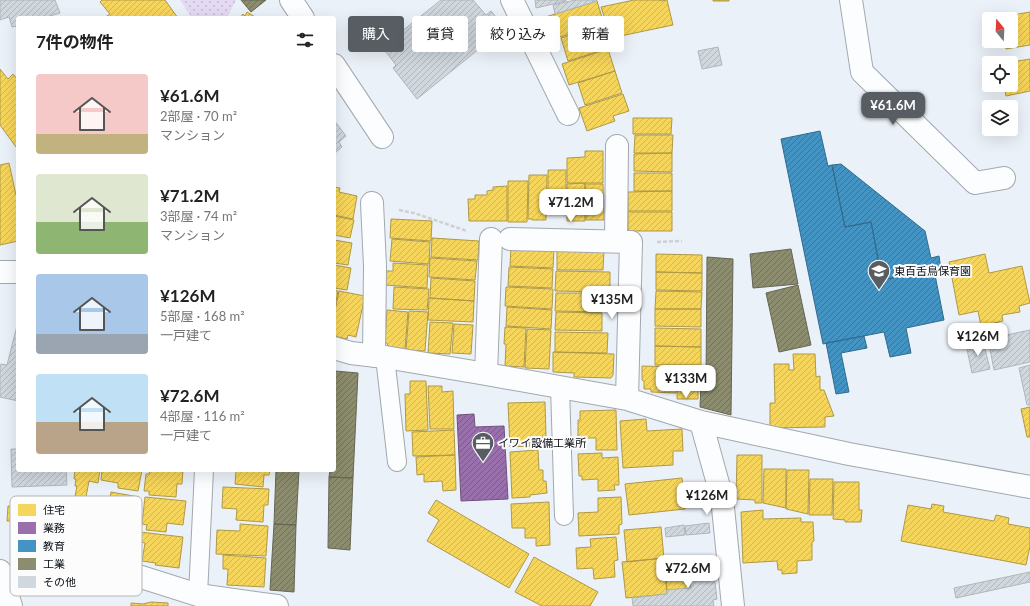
<!DOCTYPE html>
<html lang="ja">
<head>
<meta charset="utf-8">
<style>
  :root { --surface:#fff; --page:#f6f6f6; --text:#222; --muted:#767676; --accent:#585d64 }
  body { margin:0; font-family:Lato,"Noto Sans JP",sans-serif; background:var(--page); color:var(--text); height:100vh; display:flex; flex-direction:column; font-size:15px; white-space:nowrap }
  * { box-sizing:border-box; margin:0 }
  p { font-size:13px; color:var(--muted) }
  .icon { flex:none; width:22px; height:22px; fill:none; stroke:currentColor; stroke-width:2; stroke-linecap:round; stroke-linejoin:round }
  .map { position:relative; flex:1; overflow:hidden }
  .sheet { position:absolute; left:16px; top:16px; width:320px; height:456px; display:flex; flex-direction:column; background:var(--surface); border-radius:4px; box-shadow:0 4px 16px #0002 }
  .sheet>* { flex:none }
  .guide { position:absolute; left:348px; top:16px; width:380px; height:36px; display:flex; gap:8px }
  .needle { width:26px; rotate:342deg }
  .fabs { position:absolute; left:982px; top:12px; display:grid; gap:8px }
  .fabs a { display:grid; place-items:center; width:36px; height:36px; border-radius:4px; background:var(--surface); box-shadow:0 4px 16px #0002; font-size:20px }
  .price { position:absolute; translate:-50% -34px; padding:0 9px; border-radius:8px; background:#fff; color:#222; font-size:13px; line-height:26px; filter:drop-shadow(0 1px 2px #0008) }
  .price::after { content:''; position:absolute; left:50%; top:24px; width:12px; height:9px; margin-left:-6px; background:inherit; clip-path:polygon(0 0,100% 0,50% 100%) }
  .price.current { background:var(--accent); color:#fff }
  ul { padding:0; list-style:none }
  li { display:flex; align-items:center; gap:12px; height:100px; padding:0 20px }
  li span { display:grid; place-items:center; flex:none; width:112px; height:80px; border-radius:4px; color:#555 }
  li>.icon { margin-inline-start:auto }
  span .icon { width:48px; height:48px; fill:#fffc; stroke-width:1 }
  li b { font-size:17px }
  h2 { display:flex; justify-content:space-between; align-items:center; height:48px; padding:0 20px; font-size:17px }
  .tag { padding:0 14px; border-radius:4px; background:var(--surface); box-shadow:0 4px 16px #0002; font-size:14px; line-height:36px }
  .tag.current { background:var(--accent); color:#fff }
  .map>svg:first-child { display:block }
  .park { fill:url(#park-dots) }
  .homes { fill:url(#homes-hatch); stroke:#af9946 }
  .offices { fill:url(#offices-hatch); stroke:#6e537e }
  .schools { fill:url(#schools-hatch); stroke:#326b8e }
  .industry { fill:url(#industry-hatch); stroke:#656653 }
  .building { fill:url(#building-hatch); stroke:#b0b7bc }
  .lines { fill:none; stroke-linecap:round; stroke-linejoin:round }
  .service-casing { stroke:#a2a8ae; stroke-width:20 }
  .minor-casing { stroke:#a2a8ae; stroke-width:24 }
  .tertiary-casing { stroke:#a2a8ae; stroke-width:24 }
  .path { stroke:#ced0d3; stroke-width:2.5; stroke-dasharray:4 2; stroke-linecap:butt }
  .service { stroke:#fcfdfe; stroke-width:18 }
  .minor { stroke:#fcfdfe; stroke-width:22 }
  .tertiary { stroke:#fcfdfe; stroke-width:22 }
  .labels { text-anchor:middle; stroke-width:4; stroke-linejoin:round; paint-order:stroke }
  .poi-label { font-size:11px; fill:#090e14; stroke:#fcfcfc; text-anchor:start }
  .key { fill:#fcfcfc; stroke:#b3b5b6; stroke-width:1 }
  .key-label { font-size:11px; fill:#090e14 }
</style>
</head>
<body>
<div class="map">
<svg width="1030" height="606" viewBox="0 0 1030 606">
  <defs>
    <pattern id="park-dots" width="8" height="8" patternUnits="userSpaceOnUse"><rect width="8" height="8" fill="#e4daf3"/><path d="M2 2h.1M6 6h.1" fill="none" stroke="#c2bacf" stroke-width="1.8" stroke-linecap="round"/></pattern>
    <pattern id="homes-hatch" width="6" height="6" patternUnits="userSpaceOnUse"><rect width="6" height="6" fill="#f6d55c"/><path d="M-1 1l2-2M0 6l6-6M5 7l2-2" fill="none" stroke="#d2b64f"/></pattern>
    <pattern id="offices-hatch" width="6" height="6" patternUnits="userSpaceOnUse"><rect width="6" height="6" fill="#9970ab"/><path d="M-1 1l2-2M0 6l6-6M5 7l2-2" fill="none" stroke="#7b5a8a"/></pattern>
    <pattern id="schools-hatch" width="6" height="6" patternUnits="userSpaceOnUse"><rect width="6" height="6" fill="#4393c3"/><path d="M-1 1l2-2M0 6l6-6M5 7l2-2" fill="none" stroke="#36769d"/></pattern>
    <pattern id="industry-hatch" width="6" height="6" patternUnits="userSpaceOnUse"><rect width="6" height="6" fill="#8c8c6e"/><path d="M-1 1l2-2M0 6l6-6M5 7l2-2" fill="none" stroke="#717159"/></pattern>
    <pattern id="building-hatch" width="6" height="6" patternUnits="userSpaceOnUse"><rect width="6" height="6" fill="#d0d7dd"/><path d="M-1 1l2-2M0 6l6-6M5 7l2-2" fill="none" stroke="#b1b7bd"/></pattern>
  </defs>
  <rect width="100%" height="100%" fill="#ebf1f8"/>
  <path class="park" d="M180 0H236L227 18H192Z"/>
  <path class="homes" d="M102 0H165L178 18H104L110 14 100 2Z
    M634 0H661V1L667 0 673 25 611 38 601 7Z
    M713 0H729V1H713Z
    M597 1 604 24 546 41 539 19Z
    M247 12 257 18H240L243 14 245 16Z
    M1030 12V45L1006 49 1005 41H1011V19H1001V17Z
    M598 27V28L603 27 609 46 605 48 606 49 568 61 561 38Z
    M608 49 615 71 569 85 562 64Z
    M1030 59V91L1006 96 1004 85H1011V63H1006Z
    M0 69 8 79 13 74 18 80V147H16L0 125Z
    M615 71 622 93 585 105 578 83Z
    M623 94 629 111 613 116 615 121 587 131 579 108Z
    M633 118H672L671 134H633Z
    M635 135H673L672 153H634Z
    M585 151H603V183H567V158L585 157Z
    M672 153V172L634 171V154Z
    M9 163 16 195H18V241L0 245V165Z
    M548 170H566V214H548Z
    M634 173H672V191H634Z
    M529 175H547L546 220H532V219H528Z
    M508 181H528L527 222H508Z
    M585 183V221H567V184Z
    M585 184H603L604 220H586Z
    M507 186V221H469L468 199H475V195H487V191L493 190V187Z
    M334 187 340 188 339 192 357 196 353 219 334 215Z
    M672 191V211H628V192Z
    M628 212H672V231H628Z
    M334 216 354 220 350 238 334 235Z
    M391 219 432 221 431 241 390 238Z
    M432 238 479 241 478 260 431 257Z
    M392 239 430 242 429 264 390 261Z
    M334 240 352 243 348 265 334 263Z
    M511 246 554 248 553 268 510 266Z
    M557 250 604 251 603 270H557Z
    M656 254 702 255V273L656 272Z
    M985 254 989 273 1022 266 1030 303 1019 306 1020 312 1002 315 1003 321 981 326 978 311 959 315 949 262Z
    M430 258 477 261 475 280 429 277Z
    M393 263 428 265 427 288 385 285 386 271H393Z
    M334 265 351 268 347 290 334 288Z
    M509 267 553 269 552 288 508 286Z
    M556 271 610 272V292L555 291Z
    M656 272 702 273V291L656 290Z
    M431 278 475 281 474 301 430 298Z
    M394 287 429 289 427 310 393 309Z
    M506 287 553 289 552 309 505 306Z
    M334 290 338 291 334 312Z
    M339 291 365 296 356 337 348 335 347 339 334 336V316Z
    M656 291 702 292 701 309H655Z
    M556 293H602V312L555 311Z
    M429 298 474 301 473 322 428 320Z
    M507 307 552 310 551 329 506 326Z
    M655 309H701V327L655 326Z
    M387 310 408 312 405 349 390 348 385 341Z
    M409 311 428 312 425 351 406 350Z
    M556 312 602 313V331L555 330Z
    M430 322 453 323 450 354 428 353Z
    M454 324 473 325 471 354 452 353Z
    M505 327 526 328 524 367 505 366 506 344H504Z
    M655 328 701 329V347L655 346Z
    M527 329 551 330 549 369 525 368Z
    M555 332 608 333 607 353 555 352Z
    M655 346 701 347V365H655Z
    M553 352 614 354 613 375 611 378 574 377V373L553 372Z
    M793 354H815L816 377 820 376V390H824L834 416 825 417V427L770 428V403H775L774 364H789V370H794Z
    M642 366 677 367 676 393 651 392V389H644V381L642 380Z
    M678 367H701V381H698V399H677Z
    M410 381H426L428 430 406 431 405 394H410Z
    M428 386H442V392L453 391 454 429H430Z
    M545 402 546 437 530 438V446L510 447 508 403Z
    M1030 407V437H1027L1021 409Z
    M616 410 617 450H596V438H578V420H580V411Z
    M646 419 647 431 682 429 683 451H673V465L623 468 620 421Z
    M454 430 455 455 413 456 412 432Z
    M538 450 539 470H543V481H546L547 493 530 495V497L512 498 510 452Z
    M602 453V458L618 457 619 485H614L615 490 598 491V479L582 480V476H579L578 454Z
    M455 455 456 490 443 491 442 481 424 482V474L417 475 416 457Z
    M737 455H762V503H755V500L736 499Z
    M764 469H786V508L763 503Z
    M75 470H100L98 483 89 481 86 497 75 496 77 486H75L76 479H74Z
    M102 470H142L138 491 118 488V483L101 480Z
    M150 470H183L182 484H177L176 497 149 495V491H144L146 474H149Z
    M226 470H270L269 475H264L263 487 235 484 236 471Z
    M787 470H809L808 514 786 509Z
    M682 478 684 497H687L688 506H685V509L629 515 625 484Z
    M810 479H833L832 515H809Z
    M834 482H859V510H862L861 522H845V520L833 519Z
    M223 487 269 489 268 505H264L263 522 236 520 237 509 222 508Z
    M111 492 139 497 132 542 125 541 126 533H123L122 538 104 535Z
    M145 497 186 501 183 525 167 523 166 532 146 530 147 525 142 524Z
    M621 497 622 524 619 525V534L579 536 578 513 598 512V498Z
    M436 500 529 554 509 588 427 541 439 520 428 513Z
    M549 502 550 545 536 546V538H525V528H512L511 504Z
    M932 504 944 506 943 512 994 521 996 515 1009 518 1008 524 1030 528V546L1026 565 901 541 908 505 931 509Z
    M8 506 41 507 40 548H13V521H7Z
    M763 510V519L801 518V522H813L814 541 812 542V560L797 561V573L782 574V570H778L777 561 743 563 741 512Z
    M240 524 268 526 266 556 216 554 217 530 240 531Z
    M661 527 664 558 627 562 624 530Z
    M140 532 183 537 179 568 155 565 156 563 142 561 145 543 139 542Z
    M616 537 618 560 614 561 615 577 594 579 593 568 577 569 576 548 591 547 590 539Z
    M223 555 266 558 264 587 227 585 228 569H223Z
    M534 557 598 592 590 606H542L515 592Z
    M664 558 667 594 626 598 622 562Z
    M688 559 691 588H688V590L679 591V589L667 590 664 561Z
    M151 602 168 603V606H131V603L143 604Z"/>
  <path class="offices" d="M474 414 475 427 504 426 508 499 461 501 457 415Z"/>
  <path class="schools" d="M820 131 828 166 832 165 845 227 871 222 882 280 934 270 944 320 906 328 911 353 890 357 884 332 823 344 781 139Z
    M841 164 925 231 931 258 939 256 941 269 882 280 871 222 845 227 832 165Z
    M864 336 867 348 841 353 849 392 836 394 826 343Z"/>
  <path class="industry" d="M241 0H266L251 12Z
    M791 249 798 284 753 288 750 254Z
    M707 257 733 259 731 415 700 407 701 383 706 384Z
    M798 285 811 345 779 352 766 293Z
    M335 371 358 373 353 478 329 477 330 470H334Z
    M276 470H299L296 525 274 524Z
    M329 477 353 478 350 550 328 548Z
    M274 524 296 525 294 592 270 590Z"/>
  <path class="building" d="M0 0H55L60 13 43 18H18V26L12 27 9 17 0 20Z
    M441 0H473L486 15 491 11 505 28 417 99 393 68 396 65 382 47Z
    M535 0H566V1L536 8Z
    M575 0H597V1L555 14 553 5Z
    M718 47 722 65 702 69 698 51Z
    M334 120 346 136 339 142 342 147 334 154Z
    M18 322V401L0 397V368L1 364 7 365Z
    M1030 330V362L994 370 988 339Z
    M983 341 990 369 972 373 966 345Z
    M1030 365V405H1027L1019 368Z
    M11 449H18V470H66L67 485 12 487Z
    M709 523 710 533 686 535 685 526Z
    M684 525 685 535 666 537 665 528Z
    M712 557 717 599 713 600 714 606H633L632 598 667 594V590L691 588 688 559Z
    M1030 572V582L956 598 954 588Z"/>
  <g class="lines">
    <g class="service-casing">
      <path id="service" d="M385 357 397 462
        M560 387 564 516
        M198 595 204 470"/>
    </g>
    <g class="minor-casing">
      <path id="minor" d="M291 0 303 18
        M512 0 568 114
        M851 0 862 72 975 183 1004 178
        M334 65 382 137
        M372 203 375 266 374 356
        M510 239 631 242 627 399
        M616 241 617 146
        M0 272H18
        M334 348 351 353 385 357 486 374 627 399 701 422 849 454 1030 487
        M486 374 491 239
        M701 422 722 498 733 606
        M4 582 35 572 69 568 138 576 198 595 277 606"/>
    </g>
    <g class="tertiary-casing">
      <path id="tertiary" d="M0 571 11 606"/>
    </g>
    <path class="path" d="M399 210 414 213 467 231
      M657 242 682 241"/>
    <use href="#service" class="service"/>
    <use href="#minor" class="minor"/>
    <use href="#tertiary" class="tertiary"/>
  </g>
  <defs>
    <g id="school-pin" transform="scale(1.15)"><path d="M0 17L-7.5 6A9.5 9.5 0 1 1 7.5 6Z" fill="#585d64" stroke="#fcfcfc"/><path d="M0-5L7-2L0 1L-7-2ZM-4 1L0 2.5L4 1V4Q0 6-4 4Z" fill="#fff"/></g>
    <g id="office-pin" transform="scale(1.15)"><path d="M0 17L-7.5 6A9.5 9.5 0 1 1 7.5 6Z" fill="#585d64" stroke="#fcfcfc"/><path d="M-6-3h4V-5.5h4V-3h4V5H-6ZM-1-4.5V-3h2v-1.5ZM-6 0V1H6V0Z" fill="#fff"/></g>
  </defs>
  <g fill-rule="evenodd">
    <use href="#school-pin" x="879" y="271"/>
    <use href="#office-pin" x="483" y="443"/>
  </g>
  <g class="labels">
    <g class="poi-label">
      <text x="894" y="275">東百舌鳥保育園</text>
      <text x="498" y="447">イワイ設備工業所</text>
    </g>
  </g>
  <rect x="10" y="496" width="132" height="100" rx="6" class="key"/>
  <rect x="18" y="504" width="18" height="12" fill="#f6d55c"/>
  <rect x="18" y="522" width="18" height="12" fill="#9970ab"/>
  <rect x="18" y="540" width="18" height="12" fill="#4393c3"/>
  <rect x="18" y="558" width="18" height="12" fill="#8c8c6e"/>
  <rect x="18" y="576" width="18" height="12" fill="#d0d7dd"/>
  <g class="key-label">
    <text x="43" y="514">住宅</text>
    <text x="43" y="532">業務</text>
    <text x="43" y="550">教育</text>
    <text x="43" y="568">工業</text>
    <text x="43" y="586">その他</text>
  </g>
</svg>
<div class="fabs">
<a><svg class="needle" viewBox="-14 -14 28 28"><path d="M0-13l5 13h-10z" fill="#e53935"/><path d="M0 13l5-13h-10z" fill="#767676"/></svg></a>
<a><svg class="icon" aria-label="locate" viewBox="0 0 24 24"><circle cx="12" cy="12" r="6"/><path d="M12 2v4M12 18v4M2 12h4M18 12h4"/></svg></a>
<a><svg class="icon" aria-label="layers" viewBox="0 0 24 24"><path d="M12 4l9 5-9 5-9-5zM3 14l9 5 9-5"/></svg></a>
</div>
<b class="price current" style="left:893px;top:126px">¥61.6M</b>
<b class="price" style="left:571px;top:223px">¥71.2M</b>
<b class="price" style="left:612px;top:320px">¥135M</b>
<b class="price" style="left:978px;top:357px">¥126M</b>
<b class="price" style="left:686px;top:399px">¥133M</b>
<b class="price" style="left:707px;top:516px">¥126M</b>
<b class="price" style="left:688px;top:589px">¥72.6M</b>
<div class="guide">
<a class="tag current">購入</a>
<a class="tag">賃貸</a>
<a class="tag">絞り込み</a>
<a class="tag">新着</a>
</div>
<section class="sheet">
<h2>7件の物件<svg class="icon" aria-label="filters" viewBox="0 0 24 24"><path d="M4 7h16M4 17h16"/><circle cx="9" cy="7" r="2"/><circle cx="15" cy="17" r="2"/></svg></h2>
<ul>
<li><span style="background:linear-gradient(#f6c9c9 75%,#c2b280 0)"><svg class="icon" aria-label="home" viewBox="0 0 24 24"><path d="M3 11l9-7 9 7M6 9v11h12V9"/></svg></span><div><b>¥61.6M</b><p>2部屋 · 70 m²</p><p>マンション</p></div></li>
<li><span style="background:linear-gradient(#dfe7d0 60%,#8fb573 0)"><svg class="icon" aria-label="home" viewBox="0 0 24 24"><path d="M3 11l9-7 9 7M6 9v11h12V9"/></svg></span><div><b>¥71.2M</b><p>3部屋 · 74 m²</p><p>マンション</p></div></li>
<li><span style="background:linear-gradient(#a9c7e8 75%,#9aa5b1 0)"><svg class="icon" aria-label="home" viewBox="0 0 24 24"><path d="M3 11l9-7 9 7M6 9v11h12V9"/></svg></span><div><b>¥126M</b><p>5部屋 · 168 m²</p><p>一戸建て</p></div></li>
<li><span style="background:linear-gradient(#bfe0f5 60%,#b9a48a 0)"><svg class="icon" aria-label="home" viewBox="0 0 24 24"><path d="M3 11l9-7 9 7M6 9v11h12V9"/></svg></span><div><b>¥72.6M</b><p>4部屋 · 116 m²</p><p>一戸建て</p></div></li>
</ul>
</section>
</div>
</body>
</html>
